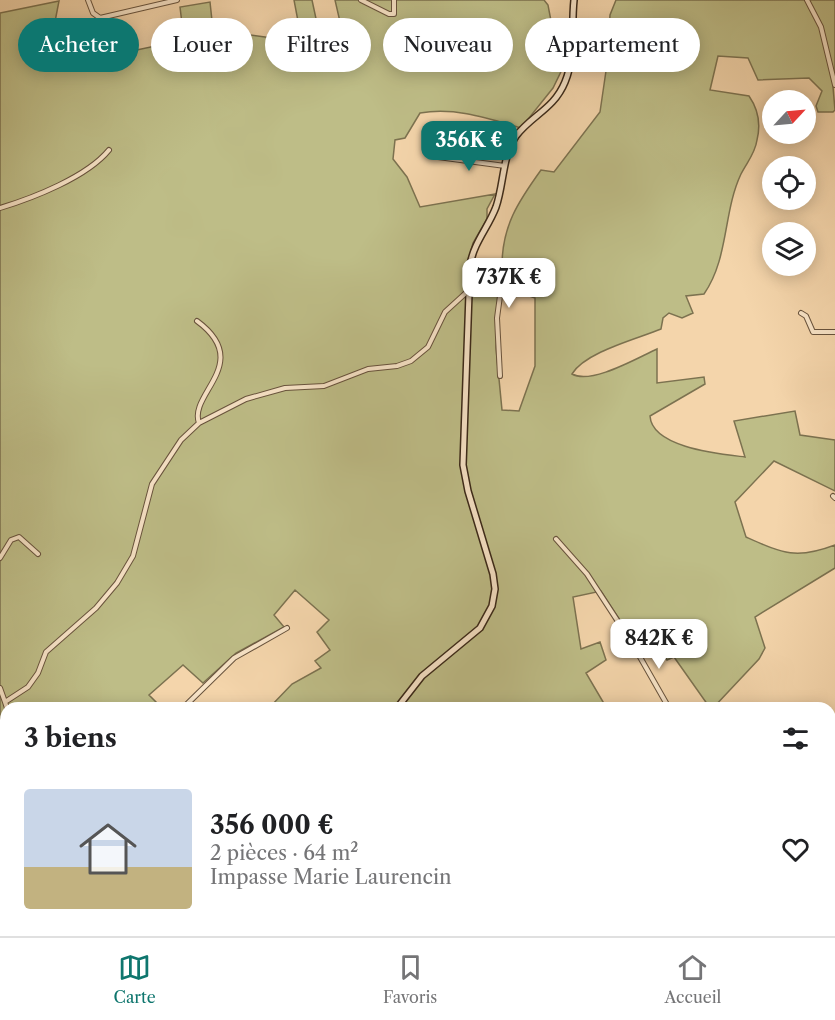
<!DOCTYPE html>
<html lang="fr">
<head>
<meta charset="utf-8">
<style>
  :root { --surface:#fff; --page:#f6f6f6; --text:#202124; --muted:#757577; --line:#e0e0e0; --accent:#0f766e }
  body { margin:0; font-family:"Libre Caslon Text",serif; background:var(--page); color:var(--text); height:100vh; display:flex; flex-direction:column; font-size:22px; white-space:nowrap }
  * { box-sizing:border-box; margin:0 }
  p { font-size:20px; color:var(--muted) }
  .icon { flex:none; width:33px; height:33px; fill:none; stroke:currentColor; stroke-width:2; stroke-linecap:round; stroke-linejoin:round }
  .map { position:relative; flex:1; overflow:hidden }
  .sheet { position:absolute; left:0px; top:702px; width:836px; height:234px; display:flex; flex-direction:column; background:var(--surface); border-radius:18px 18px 0 0; box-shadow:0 3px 15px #0003 }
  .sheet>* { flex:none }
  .banner { position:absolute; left:18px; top:18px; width:800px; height:54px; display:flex; gap:12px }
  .needle { width:39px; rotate:64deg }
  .tools { position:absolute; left:762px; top:90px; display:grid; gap:12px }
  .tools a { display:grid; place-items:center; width:54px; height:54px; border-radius:50%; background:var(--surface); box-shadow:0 3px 15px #0003; font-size:30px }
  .price { position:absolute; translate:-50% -51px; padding:0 14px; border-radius:12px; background:#fff; color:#222; font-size:20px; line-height:39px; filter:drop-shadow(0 2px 3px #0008) }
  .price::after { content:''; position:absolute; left:50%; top:36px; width:18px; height:14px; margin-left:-9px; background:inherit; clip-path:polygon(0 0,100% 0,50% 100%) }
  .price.active { background:var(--accent); color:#fff }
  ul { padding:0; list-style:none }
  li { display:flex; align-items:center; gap:18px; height:150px; padding:0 24px }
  li span { display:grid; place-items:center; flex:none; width:168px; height:120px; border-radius:6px; color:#555 }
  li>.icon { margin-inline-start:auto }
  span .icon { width:72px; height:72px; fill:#fffc; stroke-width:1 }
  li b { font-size:26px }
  h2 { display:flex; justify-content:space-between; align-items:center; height:72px; padding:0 24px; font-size:26px }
  .pill { padding:0 21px; border-radius:27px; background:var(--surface); box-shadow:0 3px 15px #0003; font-size:21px; line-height:54px }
  .pill.active { background:var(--accent); color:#fff }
  .menu { display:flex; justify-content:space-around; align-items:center; height:84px; border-top:2px solid var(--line); background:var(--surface); font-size:16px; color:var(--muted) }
  .menu a { display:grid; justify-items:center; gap:3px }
  .menu .active { color:var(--accent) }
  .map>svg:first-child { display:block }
  .green { fill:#bebd87; stroke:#7c7250; stroke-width:1.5 }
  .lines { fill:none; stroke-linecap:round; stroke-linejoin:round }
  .street-casing { stroke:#68533d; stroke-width:6 }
  .secondary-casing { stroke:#3a2818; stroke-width:8 }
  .street { stroke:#f8e4c8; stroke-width:4 }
  .secondary { stroke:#f8e4c8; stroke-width:5 }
</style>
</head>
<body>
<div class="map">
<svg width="835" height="936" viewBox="0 0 835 936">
  <rect width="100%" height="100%" fill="#f4d5ab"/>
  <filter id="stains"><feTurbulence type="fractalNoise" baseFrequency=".00333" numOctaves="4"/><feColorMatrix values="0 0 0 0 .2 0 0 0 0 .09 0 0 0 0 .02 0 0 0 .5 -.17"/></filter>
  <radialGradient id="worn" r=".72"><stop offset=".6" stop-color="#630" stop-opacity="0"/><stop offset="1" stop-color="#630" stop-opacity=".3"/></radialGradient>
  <path class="green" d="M294 0H312L318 28 341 26 335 0H544L548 5 556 47 571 51 553 88 521 128C487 118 455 107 420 113L405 138 395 140 393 159 407 177 420 207 495 194 487 209V219L473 243 469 258 468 293 498 295 496 348 502 410 519 411 535 366V298L524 294 527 276 502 266C502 226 518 202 541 170L554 172 600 112 607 64 610 15 616 0H835V84L833 87 835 110 833 112H818L816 106 822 91 809 78 758 80 748 58 718 56 710 90 749 96C758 109 761 124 757 140 755 154 747 162 741 174 723 212 729 258 704 294L686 296 693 313 682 318 669 313 663 318 661 329C637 339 585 352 572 374 591 385 637 358 657 349V383L704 377 705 384 650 416C652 448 721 454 745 457L734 421 795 411 800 435 835 440V491L774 461 735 502 746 537C782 553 796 560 835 545V568L755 617 765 648 759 659 713 708H710L674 657 667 660 653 638 638 648 601 591 573 597 581 649 600 642 606 660 586 673 606 707 609 704 613 708H269L292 684 321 668 315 661 330 650 317 632 329 620 295 590 274 615 284 627 236 653 203 683 183 665 149 695 162 708H6V774L3 768 0 770V13L59 1 53 32 61 66 184 40 180 7 210 2 213 30 302 42Z
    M6 908V930H354L349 936H0V910Z
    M574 930H749L748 936H578Z"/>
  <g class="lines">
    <g class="street-casing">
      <path id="street" d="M88 0 93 13 100 18 177 0
        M361 0 389 14H394V0
        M807 0 821 27 835 85
        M438 157 505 166
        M0 208C33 198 87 177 109 150
        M801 313 806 316 813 332H835
        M197 321C254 363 188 394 199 423
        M833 496 835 498
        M556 539 587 574 632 643 669 708
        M0 558 11 540 19 537 38 554
        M0 688 5 702
        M7 708 5 702 28 687 38 673 46 652 96 608 117 583 133 556 152 484 181 440 199 423 246 399 285 388 324 386 368 369 397 366 411 361 428 347 445 312 468 291H496L500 296 497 318 500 376
        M183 708 234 658 287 628
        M830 806 835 785
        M0 815 6 812
        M830 853 835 856
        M0 874 6 872
        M387 930 394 936
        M484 930 489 936
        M795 936 796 930"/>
    </g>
    <g class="secondary-casing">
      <path id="secondary" d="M397 708 422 676 480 628 492 606 495 589 493 574 468 491 463 465 470 265C474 242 488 228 496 207 504 184 502 157 516 136 532 115 554 109 565 82 576 55 571 28 574 0
        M234 936 237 930"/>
    </g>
    <use href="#street" class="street"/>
    <use href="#secondary" class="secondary"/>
  </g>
  <rect width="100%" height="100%" filter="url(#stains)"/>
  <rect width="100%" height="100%" fill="url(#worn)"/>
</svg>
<div class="tools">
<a><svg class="needle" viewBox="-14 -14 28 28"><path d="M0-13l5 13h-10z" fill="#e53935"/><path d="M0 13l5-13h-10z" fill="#757577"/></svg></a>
<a><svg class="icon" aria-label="locate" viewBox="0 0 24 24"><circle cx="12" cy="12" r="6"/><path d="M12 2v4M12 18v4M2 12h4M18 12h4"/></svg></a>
<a><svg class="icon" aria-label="layers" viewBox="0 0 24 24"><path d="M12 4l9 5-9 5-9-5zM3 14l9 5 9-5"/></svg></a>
</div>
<b class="price active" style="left:469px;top:172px">356K €</b>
<b class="price" style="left:509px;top:309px">737K €</b>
<b class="price" style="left:659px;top:670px">842K €</b>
<div class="banner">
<a class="pill active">Acheter</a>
<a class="pill">Louer</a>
<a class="pill">Filtres</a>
<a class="pill">Nouveau</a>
<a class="pill">Appartement</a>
</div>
<section class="sheet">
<h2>3 biens<svg class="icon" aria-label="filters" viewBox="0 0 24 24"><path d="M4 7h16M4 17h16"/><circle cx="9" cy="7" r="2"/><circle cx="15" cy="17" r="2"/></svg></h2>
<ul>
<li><span style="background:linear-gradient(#c9d6e8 65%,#c2b280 0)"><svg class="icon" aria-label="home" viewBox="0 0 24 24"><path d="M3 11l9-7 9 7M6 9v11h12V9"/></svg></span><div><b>356 000 €</b><p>2 pièces · 64 m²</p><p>Impasse Marie Laurencin</p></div><svg class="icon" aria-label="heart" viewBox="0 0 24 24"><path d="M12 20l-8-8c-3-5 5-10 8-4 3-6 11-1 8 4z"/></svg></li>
</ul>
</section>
</div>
<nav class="menu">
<a class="active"><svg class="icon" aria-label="map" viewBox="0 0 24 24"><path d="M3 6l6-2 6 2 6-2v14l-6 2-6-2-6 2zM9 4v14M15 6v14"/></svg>Carte</a>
<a><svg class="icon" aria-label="saved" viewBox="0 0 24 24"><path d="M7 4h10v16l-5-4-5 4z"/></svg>Favoris</a>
<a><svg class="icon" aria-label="home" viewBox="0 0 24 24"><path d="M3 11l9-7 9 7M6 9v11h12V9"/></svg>Accueil</a>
</nav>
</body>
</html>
